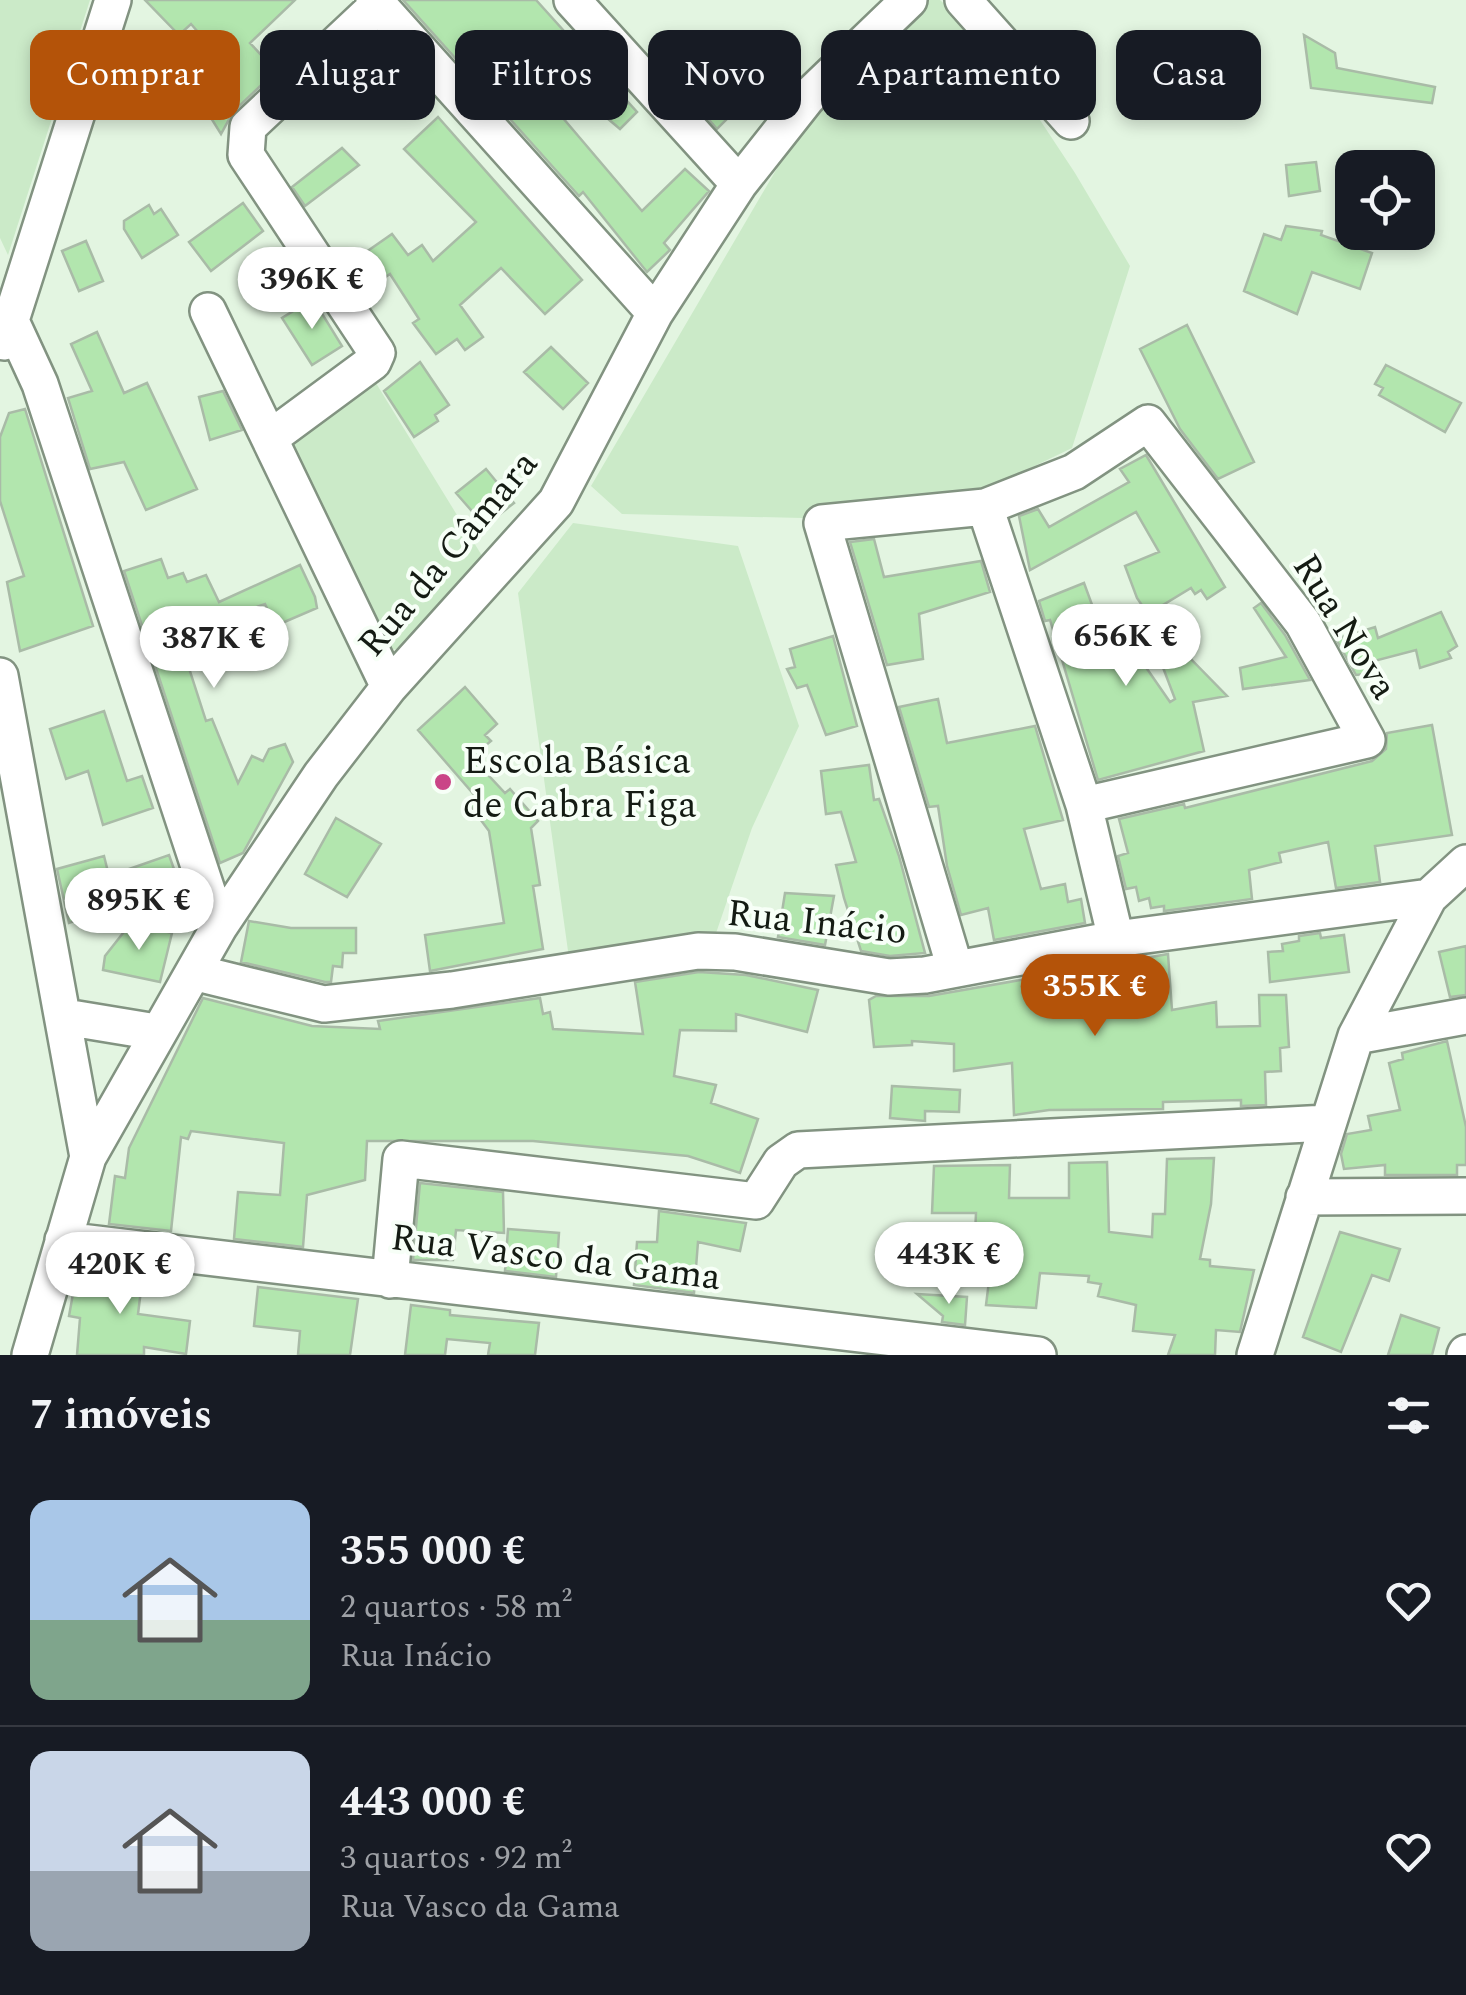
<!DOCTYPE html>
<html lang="pt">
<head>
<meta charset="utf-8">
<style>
  :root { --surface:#171b24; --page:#20242c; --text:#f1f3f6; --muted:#9ea1a6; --line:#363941; --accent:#b45309 }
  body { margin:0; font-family:Spectral,serif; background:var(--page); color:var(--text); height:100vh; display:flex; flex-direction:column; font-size:38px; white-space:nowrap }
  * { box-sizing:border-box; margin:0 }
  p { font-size:32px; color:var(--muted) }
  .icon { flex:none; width:55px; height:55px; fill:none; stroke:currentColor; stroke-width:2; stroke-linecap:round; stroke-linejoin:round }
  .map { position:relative; height:1355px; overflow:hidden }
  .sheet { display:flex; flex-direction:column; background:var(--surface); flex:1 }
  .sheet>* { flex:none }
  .top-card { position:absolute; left:30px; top:30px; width:1408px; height:90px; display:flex; gap:20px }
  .controls { position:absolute; left:1335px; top:150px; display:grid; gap:20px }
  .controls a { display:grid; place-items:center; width:100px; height:100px; border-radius:20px; background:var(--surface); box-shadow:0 5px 15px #0003; font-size:50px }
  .price { position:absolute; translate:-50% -85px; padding:0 22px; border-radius:35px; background:#fff; color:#222; font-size:32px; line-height:65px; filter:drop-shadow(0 2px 5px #0008) }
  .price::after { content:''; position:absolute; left:50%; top:60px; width:30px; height:22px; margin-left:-15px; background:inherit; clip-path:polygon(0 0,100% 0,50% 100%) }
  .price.active { background:var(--accent); color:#fff }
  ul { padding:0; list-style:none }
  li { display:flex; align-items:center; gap:30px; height:250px; padding:0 30px }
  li+li { border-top:2px solid var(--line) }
  li span { display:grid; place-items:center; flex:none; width:280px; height:200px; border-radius:20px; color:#555 }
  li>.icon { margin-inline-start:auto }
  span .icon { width:120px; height:120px; fill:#fffc; stroke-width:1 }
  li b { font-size:42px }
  h2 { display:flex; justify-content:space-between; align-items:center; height:120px; padding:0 30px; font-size:42px }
  .chip { padding:0 35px; border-radius:20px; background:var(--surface); box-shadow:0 5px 15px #0003; font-size:35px; line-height:90px }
  .chip.active { background:var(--accent); color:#fff }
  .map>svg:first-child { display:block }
  .green { fill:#cbeac8 }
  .building { fill:#b2e6ae; stroke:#a9bba7; stroke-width:2.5 }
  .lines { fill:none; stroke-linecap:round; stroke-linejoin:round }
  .minor-casing { stroke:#829381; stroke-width:40 }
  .minor { stroke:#fff; stroke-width:35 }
  .poi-dot { fill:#ca4587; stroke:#f7fff7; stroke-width:4 }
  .labels { text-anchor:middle; stroke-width:8; stroke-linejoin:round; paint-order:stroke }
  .street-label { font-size:38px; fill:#141b13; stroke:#f7fff7 }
  .poi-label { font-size:38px; fill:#141b13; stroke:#f7fff7; text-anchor:start }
</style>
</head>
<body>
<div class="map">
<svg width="1466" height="1355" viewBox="0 0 1466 1355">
  <rect width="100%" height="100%" fill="#e3f5e1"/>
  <path class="green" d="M0 0H90L8 255 0 238Z
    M924 0H940L995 52 1075 173 1130 266 1072 448 970 497 802 518 622 514 591 486 810 112Z
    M371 375 484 559 405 648 380 651 290 457V437Z
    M573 523 738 546 799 726 752 828 714 939 569 958 518 593Z"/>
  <path class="building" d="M145 0H295L250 43 276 71 233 112 221 134 201 102 238 78 191 24 179 35Z
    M403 0H536L637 112 620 129 536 58 523 71 642 211 685 169 709 191 664 243 670 250 647 272 583 192 579 196Z
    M1304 35 1335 53 1337 68 1435 87 1432 103 1311 88Z
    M736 38 771 75 717 129 692 100 718 77 708 66Z
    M375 41 402 72 357 113 329 83Z
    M438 117 582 280 545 314 501 268 460 305 483 337 465 350 457 339 436 354 413 323 419 319 390 274 363 292 346 266 392 234 408 255 422 245 433 261 476 222 404 149Z
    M342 148 359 165 305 206 292 187Z
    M1316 162 1320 191 1289 196 1286 165Z
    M243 203 263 231 211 271 189 242Z
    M149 205 154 214 161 209 178 235 142 258 124 229V221Z
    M1286 226 1322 231 1321 235 1372 253 1360 289 1312 272 1297 314 1244 291 1264 234 1281 240Z
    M86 241 103 281 79 291 62 251Z
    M313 299 342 346 312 365 282 318Z
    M1187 325 1254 462 1218 479 1180 429 1140 349Z
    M97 332 124 393 147 383 197 489 146 510 124 462 90 469 68 398 92 391 71 344Z
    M551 347 588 383 563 409 524 372Z
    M420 362 449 405 435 415 438 421 414 437 384 391Z
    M1386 365 1461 403 1445 432 1379 395 1383 388 1375 384Z
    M223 391 242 430 210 440 199 397Z
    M25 409 93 626 20 651 7 582 24 576 0 501V437L9 413Z
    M1146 455 1225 587 1207 599 1201 590 1195 594 1191 588 1148 614 1137 598 1125 566 1159 552 1136 512 1030 570 1019 516 1038 509 1049 527 1129 482 1120 469Z
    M486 469 514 503 485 526 456 493Z
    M874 539 884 577 981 561 990 592 919 614 923 659 887 665 850 542Z
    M161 559 168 578 183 573 187 582 206 575 219 602 300 565 315 597 317 608 275 626 265 604 186 631 194 657 186 659 206 721 212 719 238 783 252 756 263 761 269 749 285 744 293 762 243 853 220 863 124 571Z
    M1084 583 1102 632 1118 627 1170 702 1175 699 1140 607 1227 696 1193 702 1204 751 1098 780 1050 620 1045 621 1039 601Z
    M1261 603 1285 635 1310 680 1243 689 1240 668 1286 657 1254 608Z
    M1441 612 1457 646 1448 652 1451 658 1420 668 1416 650 1370 662 1374 673 1356 675 1336 639 1375 627 1378 638Z
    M833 636 857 726 826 735 807 685 797 688 787 669 795 667 790 649Z
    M465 687 497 724 485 735 491 741 480 750 484 755 476 762 505 793 510 789 538 821 531 828 540 885 533 886 543 949 430 971 425 935 504 923 489 831 469 804 476 797 418 730Z
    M938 699 947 743 1035 726 1063 820 1024 829 1041 889 1065 884 1068 902 1081 899 1085 923 994 940 988 908 961 915 947 866 938 806 929 807 899 707Z
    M104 711 127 781 142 776 153 808 103 825 88 771 66 779 50 729Z
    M1432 725 1452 835 1375 846 1380 882 1336 888 1328 842 1279 853 1281 862 1249 870 1252 899 1164 911V906L1151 908 1149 898 1139 901 1136 887 1126 889 1118 856 1128 853 1119 819 1184 804 1185 808 1372 761 1386 749 1387 733Z
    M869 765 874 800 879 799 899 856 925 953 890 956 861 951 844 898 836 865 856 862 841 812 826 814 821 771Z
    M336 818 381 844 347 897 305 874Z
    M169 855 180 886 69 923 57 869 104 856 109 876Z
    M785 893 834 896 825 945 778 937Z
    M249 921 291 928H356V953H343L342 967 333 966 331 982H325L241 962Z
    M131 923 172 933 160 982 103 970 105 956Z
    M1320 933 1321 938 1344 935 1349 972 1270 982 1268 952 1283 951 1282 944 1299 941V936Z
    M1466 946V995L1450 997 1439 952Z
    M1168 954 1172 1010 1216 1002 1217 1027 1260 1026 1259 995H1286L1289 1047 1280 1048 1281 1071 1265 1072 1266 1105 1241 1106V1100L1163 1102V1109L1049 1110 1014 1115 1012 1063 954 1071V1044L912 1041V1045L874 1047 869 1000 876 996H929Z
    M699 972 746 975 818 990 807 1032 736 1014V1031L680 1030 674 1076 716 1085 711 1103 758 1119 740 1173 688 1156 533 1141H367L365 1180 307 1195 303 1247 234 1239 238 1192 280 1195 284 1143 191 1131 188 1139 181 1137 171 1231 109 1224 115 1176 125 1178 129 1148 203 998 312 1026 380 1029 378 1021 540 998 543 1014 550 1012 553 1029 643 1034 635 982Z
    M1447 1041 1466 1127V1165H1457V1175H1385V1165L1344 1169 1341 1154 1347 1134 1371 1130 1368 1116 1400 1110 1389 1063 1403 1059 1402 1053Z
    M892 1086 960 1090 959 1112 925 1111V1121L890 1118Z
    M1214 1158 1211 1204 1200 1259 1210 1260V1266L1254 1270 1240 1332 1216 1330 1215 1355H1168L1175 1335 1133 1331 1136 1305 1098 1296 1101 1284 1088 1282 1089 1276 1040 1273 1036 1308 986 1305 992 1257 974 1255 976 1213H932L934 1166 1010 1165 1009 1198H1069V1163L1107 1162 1109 1232 1152 1237 1153 1214H1165L1167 1159Z
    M420 1183 503 1192 504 1233 456 1230 453 1260H413Z
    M659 1211 746 1223 740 1251 698 1242 694 1293 634 1285 637 1242H657Z
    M508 1229 559 1233 556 1277 505 1271Z
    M1340 1232 1400 1249 1389 1281 1372 1275 1341 1352 1303 1337Z
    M78 1266 143 1274 138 1314 190 1321 186 1354 144 1347V1355H77L80 1318 69 1316Z
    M258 1287 358 1299 350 1355H298L300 1331 254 1326Z
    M917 1294 967 1297 965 1325 942 1322 943 1316Z
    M411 1305 450 1310V1315L539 1323 535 1355H488L490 1343 447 1339 445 1355H405Z
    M1401 1315 1439 1328 1432 1355H1388Z"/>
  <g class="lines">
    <g class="minor-casing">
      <path id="minor" d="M374 0 655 313
        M572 0 739 184
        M963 0 1071 121
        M208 311 389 687
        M10 319 40 384 219 927
        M4 342 113 0
        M270 438 373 362 377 353 246 155 248 127 379 4
        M985 507 1084 805 1116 939
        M0 676 88 1157
        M955 968 822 523 985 507 1074 472 1148 423 1303 623 1367 740 1084 805
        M197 973 324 1004 452 990 698 951 735 952 889 977 925 975 1116 939 1429 897
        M65 1017 156 1032
        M1356 1036 1466 1016
        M1304 1197 1466 1196
        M63 1240 1038 1355
        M390 1280 401 1159 756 1201 781 1162 798 1150 1327 1123
        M30 1355 88 1157 219 927 321 775 389 687 556 502 655 313 739 184 807 98 909 0
        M1255 1355 1356 1036 1429 897 1466 863
        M1465 1355 1466 1353"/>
    </g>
    <use href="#minor" class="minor"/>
  </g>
  <circle class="poi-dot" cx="443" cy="782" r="10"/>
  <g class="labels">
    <g class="street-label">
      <text transform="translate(447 553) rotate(-50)" y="13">Rua da Câmara</text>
      <text transform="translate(1346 626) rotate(58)" y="13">Rua Nova</text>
      <text transform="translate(817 921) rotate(6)" y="13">Rua Inácio</text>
      <text transform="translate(556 1256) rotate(7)" y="13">Rua Vasco da Gama</text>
    </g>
    <g class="poi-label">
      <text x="463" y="773">Escola Básica<tspan x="463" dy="44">de Cabra Figa</tspan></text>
    </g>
  </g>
</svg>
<div class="controls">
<a><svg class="icon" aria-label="locate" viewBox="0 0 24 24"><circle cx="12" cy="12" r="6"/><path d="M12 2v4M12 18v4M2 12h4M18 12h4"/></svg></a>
</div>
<b class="price" style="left:312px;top:332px">396K €</b>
<b class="price" style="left:1126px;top:689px">656K €</b>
<b class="price" style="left:214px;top:691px">387K €</b>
<b class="price" style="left:139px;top:953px">895K €</b>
<b class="price active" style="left:1095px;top:1039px">355K €</b>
<b class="price" style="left:949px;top:1307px">443K €</b>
<b class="price" style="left:120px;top:1317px">420K €</b>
<div class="top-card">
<a class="chip active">Comprar</a>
<a class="chip">Alugar</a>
<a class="chip">Filtros</a>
<a class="chip">Novo</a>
<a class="chip">Apartamento</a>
<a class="chip">Casa</a>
</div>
</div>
<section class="sheet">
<h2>7 imóveis<svg class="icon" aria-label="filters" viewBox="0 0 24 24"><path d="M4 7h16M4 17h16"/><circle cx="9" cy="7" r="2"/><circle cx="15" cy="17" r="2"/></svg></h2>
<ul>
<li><span style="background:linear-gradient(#a9c7e8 60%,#7fa58c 0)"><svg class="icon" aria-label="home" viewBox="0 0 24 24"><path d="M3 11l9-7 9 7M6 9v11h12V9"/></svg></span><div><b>355 000 €</b><p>2 quartos · 58 m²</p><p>Rua Inácio</p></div><svg class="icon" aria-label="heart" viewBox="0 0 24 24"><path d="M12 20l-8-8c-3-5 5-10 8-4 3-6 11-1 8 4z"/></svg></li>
<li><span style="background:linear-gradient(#c9d6e8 60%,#9aa5b1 0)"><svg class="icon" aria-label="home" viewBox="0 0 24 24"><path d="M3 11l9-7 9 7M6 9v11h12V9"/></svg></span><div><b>443 000 €</b><p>3 quartos · 92 m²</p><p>Rua Vasco da Gama</p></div><svg class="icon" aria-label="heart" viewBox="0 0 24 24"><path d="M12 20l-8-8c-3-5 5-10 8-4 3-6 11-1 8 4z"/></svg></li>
</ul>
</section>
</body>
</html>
